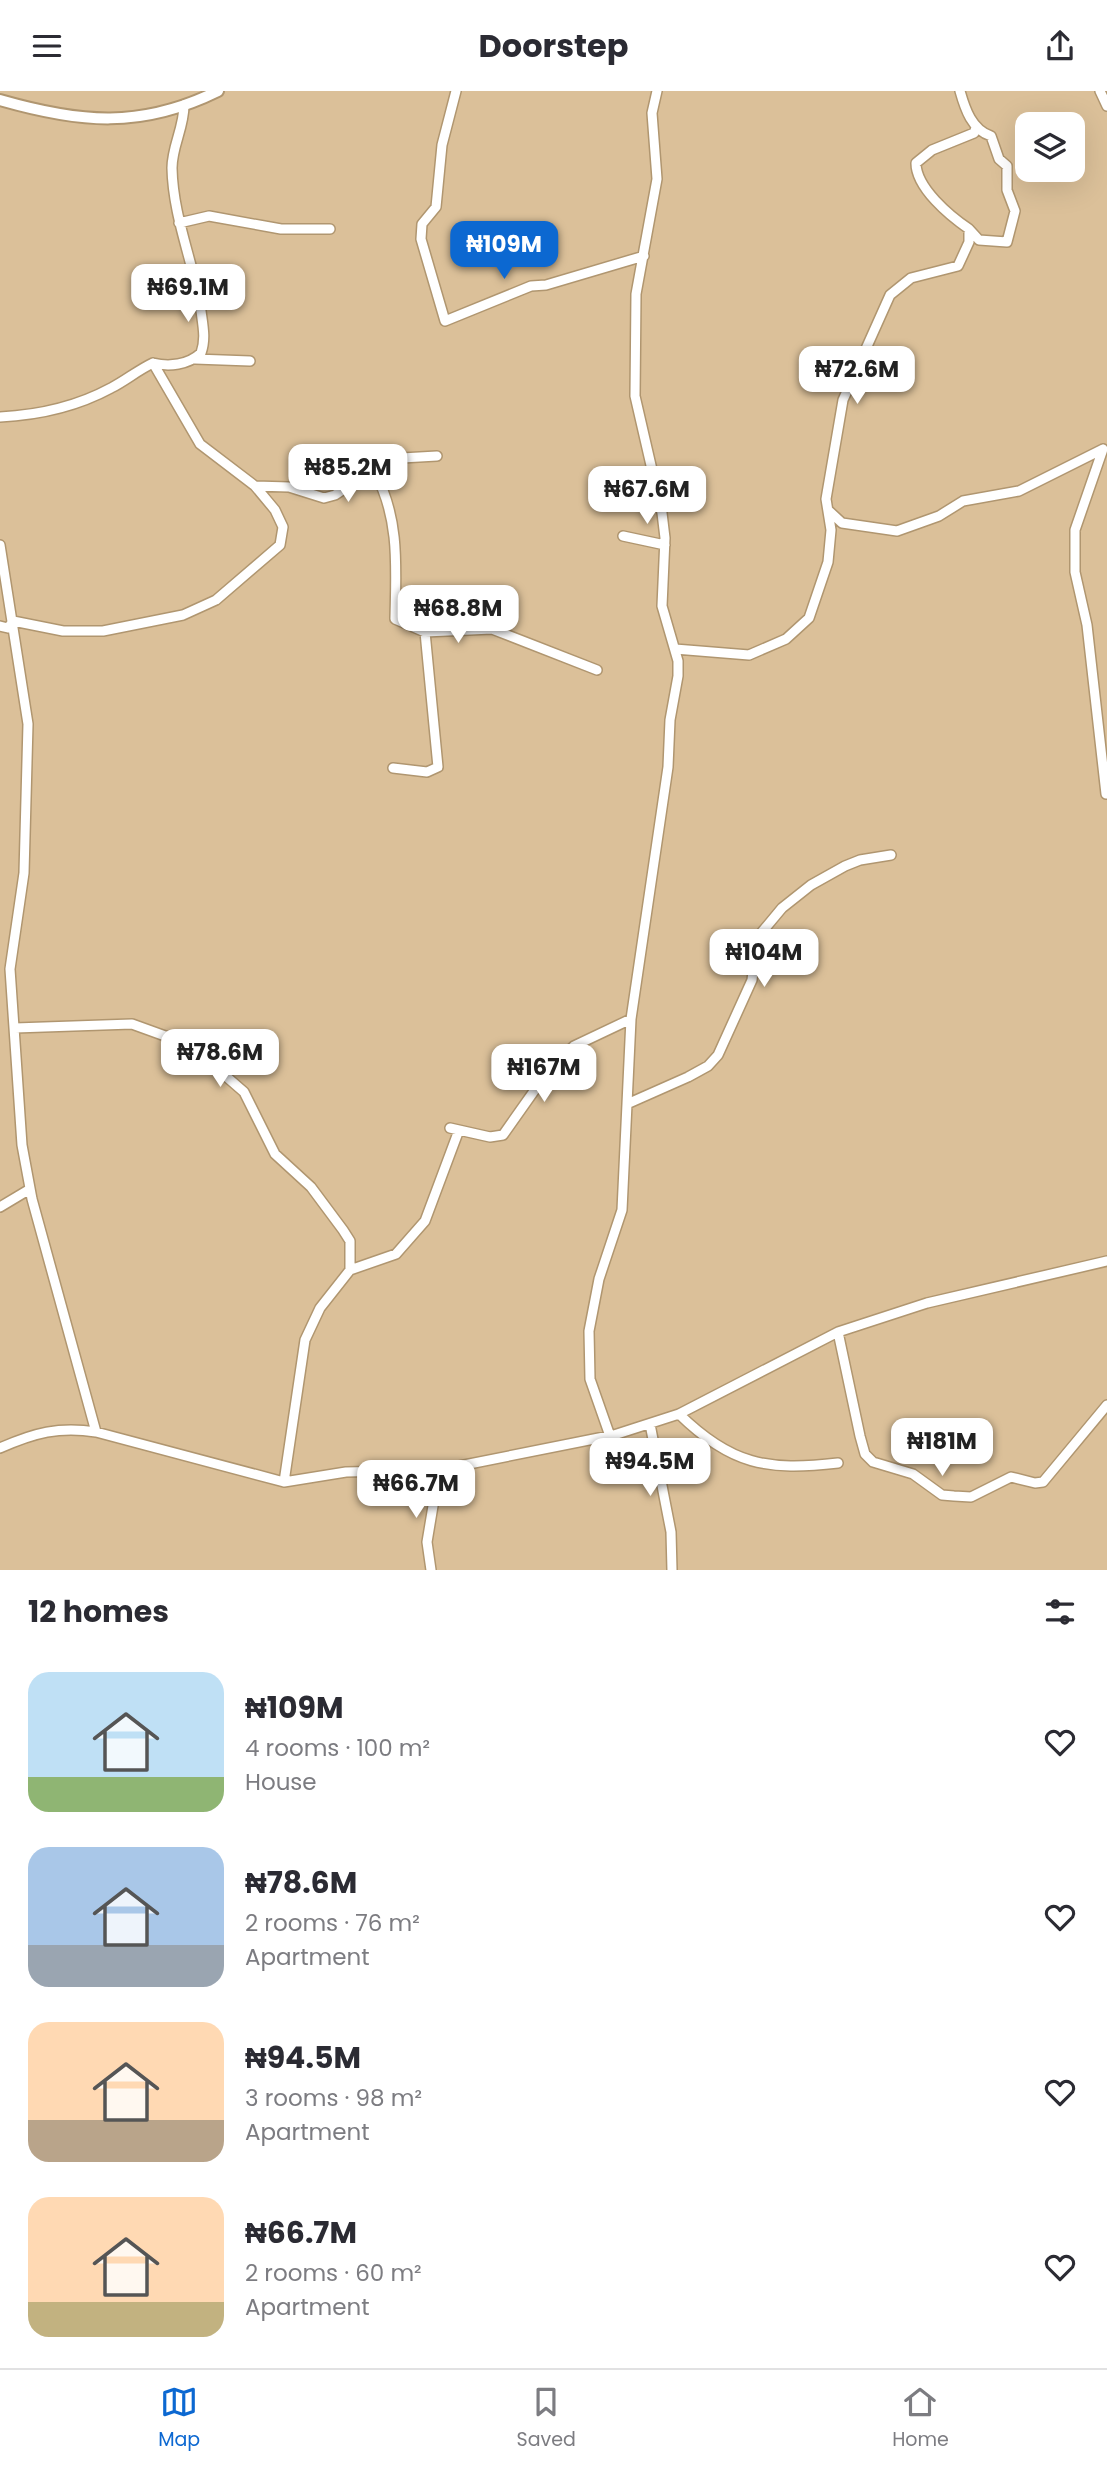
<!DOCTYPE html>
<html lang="en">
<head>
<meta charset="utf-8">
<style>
  :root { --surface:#fff; --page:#f7f7f7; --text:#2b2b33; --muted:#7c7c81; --line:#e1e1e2; --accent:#0c68d1 }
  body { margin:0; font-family:Poppins,sans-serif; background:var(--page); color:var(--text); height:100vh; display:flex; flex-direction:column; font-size:26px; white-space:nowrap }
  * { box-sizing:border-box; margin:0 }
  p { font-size:23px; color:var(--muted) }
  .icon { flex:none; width:38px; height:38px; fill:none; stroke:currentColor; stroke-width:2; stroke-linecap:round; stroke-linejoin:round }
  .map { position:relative; height:1479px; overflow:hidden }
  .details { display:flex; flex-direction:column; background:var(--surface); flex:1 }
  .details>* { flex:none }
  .buttons { position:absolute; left:1015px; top:21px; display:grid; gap:14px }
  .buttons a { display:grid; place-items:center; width:70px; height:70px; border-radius:14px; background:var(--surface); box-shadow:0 7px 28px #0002; font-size:35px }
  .price { position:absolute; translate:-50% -60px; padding:0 16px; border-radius:14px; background:#fff; color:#222; font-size:23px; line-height:46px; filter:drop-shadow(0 2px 4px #0008) }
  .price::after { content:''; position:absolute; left:50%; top:42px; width:21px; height:16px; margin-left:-10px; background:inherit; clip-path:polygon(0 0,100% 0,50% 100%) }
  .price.selected { background:var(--accent); color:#fff }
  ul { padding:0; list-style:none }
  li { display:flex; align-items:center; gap:21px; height:175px; padding:0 28px }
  li span { display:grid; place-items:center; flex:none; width:196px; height:140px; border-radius:21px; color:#555 }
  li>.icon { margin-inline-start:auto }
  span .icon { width:84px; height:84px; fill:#fffc; stroke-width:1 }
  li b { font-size:30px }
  h2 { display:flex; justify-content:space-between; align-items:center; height:84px; padding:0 28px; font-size:30px }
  header { display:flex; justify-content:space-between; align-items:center; height:91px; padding:0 28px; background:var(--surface); font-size:32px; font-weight:700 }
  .menu { display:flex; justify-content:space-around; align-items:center; height:98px; border-top:2px solid var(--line); background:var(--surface); font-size:19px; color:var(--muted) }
  .menu a { display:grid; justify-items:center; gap:4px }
  .menu .selected { color:var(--accent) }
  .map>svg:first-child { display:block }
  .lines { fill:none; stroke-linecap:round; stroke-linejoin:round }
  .minor-casing { stroke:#b09670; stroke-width:12 }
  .tertiary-casing { stroke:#b09670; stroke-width:14 }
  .minor { stroke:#fff; stroke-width:9 }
  .tertiary { stroke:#fff; stroke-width:10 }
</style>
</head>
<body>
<header><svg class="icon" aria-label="menu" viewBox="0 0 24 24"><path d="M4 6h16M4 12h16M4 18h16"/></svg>Doorstep<svg class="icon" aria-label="share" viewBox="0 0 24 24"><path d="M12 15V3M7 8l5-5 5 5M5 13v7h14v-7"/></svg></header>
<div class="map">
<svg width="1107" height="1479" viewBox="0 0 1107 1479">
  <rect width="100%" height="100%" fill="#dbc099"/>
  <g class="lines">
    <g class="minor-casing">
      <path id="minor" d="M456 0 442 54 436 116 422 133 421 148 445 230 531 195 546 194 644 165
        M960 0C965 18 972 39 991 45L999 68 1007 75V99L1015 120 1007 151 979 149 969 138
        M1100 0 1107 15
        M179 132 209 125 281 138H330
        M195 268 250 270
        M0 326C39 324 76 316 111 297 125 290 138 279 153 272 169 276 188 274 201 262 206 248 203 235 201 220 194 172 173 127 172 77 172 55 184 37 184 14
        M1103 358 1075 439V481L1087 534 1106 703
        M375 382C400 428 396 477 395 528L425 541 492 538 597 579
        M255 395 289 396 324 407 335 404 356 390 402 367 437 365
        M829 420 842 432 897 440 939 425 963 410 1019 400 1103 358
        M623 445 665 454
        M0 454 28 633 24 782 10 878 22 1054 32 1108 96 1341
        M0 535 8 537 13 530 63 540H103L183 524 216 509 280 454 283 436 275 419 255 395 200 353 153 272
        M675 558 749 564 786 548 809 527 828 471 831 439 826 408 843 309 890 204 911 187 958 175 969 151V138C950 125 916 97 916 72L932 59 974 42 976 37
        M393 677 427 681 438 676 425 541
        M15 937 132 933 190 954 244 1001 275 1063 311 1096 343 1139 350 1150V1179
        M627 1013 688 986 708 975 718 964 752 889 757 847 782 817 811 794 845 775 860 769 891 764
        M450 1037 490 1046 503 1044 551 976 574 955 631 928
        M0 1116 30 1098
        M838 1241 860 1345 865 1363 873 1371 913 1383 942 1404 954 1405 971 1406 1011 1386 1035 1392 1043 1391 1107 1314
        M679 1323C731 1374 767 1380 838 1372
        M650 1333 671 1441 672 1479
        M610 1345 590 1288 589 1240 599 1188 622 1119 631 928 668 676 670 629 678 585V570L662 515 665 447 662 422 635 305 636 203 657 88 652 22 657 0
        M0 1357C34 1342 59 1335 96 1341L284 1391 346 1381 439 1379 614 1344 679 1323 838 1241 927 1212 1107 1170
        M284 1391 305 1249 320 1217 350 1179 396 1163 425 1130 459 1039
        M431 1479 427 1451 439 1379"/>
    </g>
    <g class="tertiary-casing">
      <path id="tertiary" d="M0 9C80 32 141 38 218 0"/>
    </g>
    <use href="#minor" class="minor"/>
    <use href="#tertiary" class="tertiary"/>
  </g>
</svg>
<div class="buttons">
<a><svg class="icon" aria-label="layers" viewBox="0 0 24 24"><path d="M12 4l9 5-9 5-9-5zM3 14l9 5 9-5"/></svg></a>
</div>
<b class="price selected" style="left:504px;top:190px">₦109M</b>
<b class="price" style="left:188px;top:233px">₦69.1M</b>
<b class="price" style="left:857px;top:315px">₦72.6M</b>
<b class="price" style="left:348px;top:413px">₦85.2M</b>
<b class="price" style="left:647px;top:435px">₦67.6M</b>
<b class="price" style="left:458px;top:554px">₦68.8M</b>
<b class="price" style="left:764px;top:898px">₦104M</b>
<b class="price" style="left:220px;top:998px">₦78.6M</b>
<b class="price" style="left:544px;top:1013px">₦167M</b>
<b class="price" style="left:942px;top:1387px">₦181M</b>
<b class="price" style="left:650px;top:1407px">₦94.5M</b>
<b class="price" style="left:416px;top:1429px">₦66.7M</b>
</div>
<section class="details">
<h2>12 homes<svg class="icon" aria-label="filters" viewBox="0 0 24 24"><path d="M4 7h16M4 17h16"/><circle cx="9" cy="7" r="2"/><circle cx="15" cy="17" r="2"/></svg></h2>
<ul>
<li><span style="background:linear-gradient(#bfe0f5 75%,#8fb573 0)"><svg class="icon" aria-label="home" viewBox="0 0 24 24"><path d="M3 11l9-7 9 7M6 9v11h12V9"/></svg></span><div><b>₦109M</b><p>4 rooms · 100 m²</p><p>House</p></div><svg class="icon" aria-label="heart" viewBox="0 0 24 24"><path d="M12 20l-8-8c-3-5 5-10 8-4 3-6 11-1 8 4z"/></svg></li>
<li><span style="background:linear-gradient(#a9c7e8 70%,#9aa5b1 0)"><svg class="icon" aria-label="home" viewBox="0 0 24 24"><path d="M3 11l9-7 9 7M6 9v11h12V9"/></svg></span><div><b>₦78.6M</b><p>2 rooms · 76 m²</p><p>Apartment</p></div><svg class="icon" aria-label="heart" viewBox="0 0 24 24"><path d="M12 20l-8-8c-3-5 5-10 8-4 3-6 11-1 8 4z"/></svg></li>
<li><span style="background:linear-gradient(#ffd9b3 70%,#b9a48a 0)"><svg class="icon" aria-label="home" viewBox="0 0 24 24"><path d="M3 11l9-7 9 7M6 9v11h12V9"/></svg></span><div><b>₦94.5M</b><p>3 rooms · 98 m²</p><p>Apartment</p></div><svg class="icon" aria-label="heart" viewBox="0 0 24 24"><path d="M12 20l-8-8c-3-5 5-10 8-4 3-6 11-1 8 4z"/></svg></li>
<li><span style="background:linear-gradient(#ffd9b3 75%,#c2b280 0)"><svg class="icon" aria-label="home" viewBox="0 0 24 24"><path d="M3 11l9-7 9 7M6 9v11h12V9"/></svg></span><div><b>₦66.7M</b><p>2 rooms · 60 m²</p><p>Apartment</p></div><svg class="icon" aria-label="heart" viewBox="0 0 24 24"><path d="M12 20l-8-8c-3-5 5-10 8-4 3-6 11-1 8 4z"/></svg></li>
</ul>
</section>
<nav class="menu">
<a class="selected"><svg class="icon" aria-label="map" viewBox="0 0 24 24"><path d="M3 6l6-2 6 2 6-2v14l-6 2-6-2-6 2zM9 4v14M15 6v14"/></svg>Map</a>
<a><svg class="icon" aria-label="saved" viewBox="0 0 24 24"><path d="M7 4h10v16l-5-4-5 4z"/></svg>Saved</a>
<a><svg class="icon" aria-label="home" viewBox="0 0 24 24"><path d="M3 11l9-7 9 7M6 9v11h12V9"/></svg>Home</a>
</nav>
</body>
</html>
